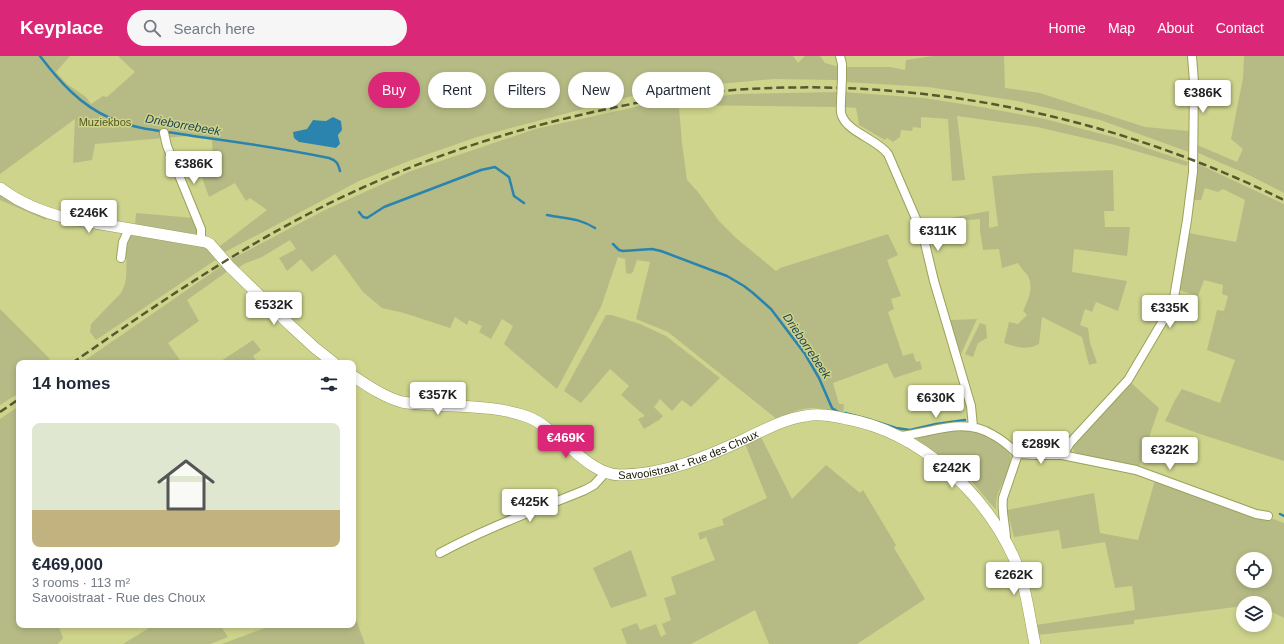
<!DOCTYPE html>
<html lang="en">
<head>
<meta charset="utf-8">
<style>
  :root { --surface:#fff; --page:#f6f6f7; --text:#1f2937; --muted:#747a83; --accent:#db2777 }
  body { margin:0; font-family:Arial,sans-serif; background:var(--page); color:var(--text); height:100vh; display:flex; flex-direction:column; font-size:15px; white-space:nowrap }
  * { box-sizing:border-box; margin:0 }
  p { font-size:13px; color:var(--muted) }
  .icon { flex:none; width:22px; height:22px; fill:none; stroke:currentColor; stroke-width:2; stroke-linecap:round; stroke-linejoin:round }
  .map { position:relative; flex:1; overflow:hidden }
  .side { position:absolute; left:16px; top:304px; width:340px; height:268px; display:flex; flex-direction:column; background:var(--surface); border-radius:8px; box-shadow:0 2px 6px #0003 }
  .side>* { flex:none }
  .banner { position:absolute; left:368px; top:16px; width:380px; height:36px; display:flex; gap:8px }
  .controls { position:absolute; left:1236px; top:496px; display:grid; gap:8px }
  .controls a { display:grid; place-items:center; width:36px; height:36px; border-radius:50%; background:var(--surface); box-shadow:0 2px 6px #0003; font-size:20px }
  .price { position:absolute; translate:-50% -34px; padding:0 9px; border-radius:4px; background:#fff; color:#222; font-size:13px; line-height:26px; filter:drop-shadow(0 1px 2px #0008) }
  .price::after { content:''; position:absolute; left:50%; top:24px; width:12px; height:9px; margin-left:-6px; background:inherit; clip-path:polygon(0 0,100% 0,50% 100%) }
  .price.on { background:var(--accent); color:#fff }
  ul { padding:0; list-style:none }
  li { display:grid; align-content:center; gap:8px; height:212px; padding:0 16px }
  li span { display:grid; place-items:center; height:124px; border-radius:8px; color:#555 }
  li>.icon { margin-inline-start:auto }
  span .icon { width:72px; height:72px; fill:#fffc; stroke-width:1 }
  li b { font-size:17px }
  h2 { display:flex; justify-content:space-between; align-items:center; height:48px; padding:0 16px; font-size:17px }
  .chip { padding:0 14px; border-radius:18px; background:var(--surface); box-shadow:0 2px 6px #0003; font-size:14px; line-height:36px }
  .chip.on { background:var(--accent); color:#fff }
  header { display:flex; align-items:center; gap:24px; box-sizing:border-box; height:56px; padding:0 20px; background:var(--accent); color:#fff }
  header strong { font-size:19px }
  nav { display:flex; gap:22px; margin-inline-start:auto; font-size:14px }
  .search { width:280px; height:36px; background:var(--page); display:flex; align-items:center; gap:10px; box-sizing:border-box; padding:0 14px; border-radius:22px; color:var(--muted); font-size:15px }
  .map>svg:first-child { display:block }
  .green { fill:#b6bb85; fill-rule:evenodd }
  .water { fill:#2a84ad }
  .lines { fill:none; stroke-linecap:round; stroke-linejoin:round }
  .stream { stroke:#2a84ad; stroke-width:2.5 }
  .street-casing { stroke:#9ba05a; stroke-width:10 }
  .secondary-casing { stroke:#9ba05a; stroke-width:12 }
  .street { stroke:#fff; stroke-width:8 }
  .secondary { stroke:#fff; stroke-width:11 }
  .rail { stroke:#565930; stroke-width:2.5; stroke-dasharray:8 4; stroke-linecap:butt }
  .street-bridge-casing { stroke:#9ba05a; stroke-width:10; stroke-linecap:butt }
  .street-bridge { stroke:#fff; stroke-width:8 }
  .labels { text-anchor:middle; stroke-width:3; stroke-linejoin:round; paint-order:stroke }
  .park-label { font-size:11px; fill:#55581e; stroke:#ced48c }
  .street-label { font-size:11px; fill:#171800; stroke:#ced48c }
  .water-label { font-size:12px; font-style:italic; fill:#183d50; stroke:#ced48c }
</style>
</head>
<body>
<header>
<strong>Keyplace</strong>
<div class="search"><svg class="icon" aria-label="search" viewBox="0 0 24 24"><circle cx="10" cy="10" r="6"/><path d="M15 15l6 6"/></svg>Search here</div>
<nav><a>Home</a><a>Map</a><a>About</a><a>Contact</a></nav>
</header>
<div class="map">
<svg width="1284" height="588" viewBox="0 0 1284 588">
  <rect width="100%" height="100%" fill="#ced48c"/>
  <path class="green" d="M0 0H70L56 16 67 28 86 41 91 48 103 40 107 41 135 16 118 0H793L798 7 805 0H820L825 7 839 11 838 24 773 23 655 34 477 81 414 103 359 125 225 196 220 190 267 154 250 142 246 145 235 127 209 141 199 113 213 106 212 84 187 80 95 88 92 104 73 107 75 63 0 118ZM333 62 341 65 338 79 340 89 336 92 299 86 294 76 307 73 313 64 326 65Z
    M933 0H1004L1005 32 1040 37 1145 71 1189 75V96L1100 64 1017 45 928 31 845 26 847 11H890L905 14 906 4Z
    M1244 0H1284V137L1251 120 1196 96 1195 88 1237 106 1243 93 1231 83 1243 22Z
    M837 36 836 51 679 49V51L682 87 687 124 698 136 719 165 736 182 776 215 780 212 888 178 898 199 887 204 901 240 891 243 894 253 888 256 903 300 913 297 916 306 920 305 922 313 894 322 887 307 833 327 839 348H844L843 359C834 357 824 353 815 352 803 351 787 357 778 364L668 276 636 263 650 206 637 204 633 216 630 218 626 217 625 203 618 201 601 251 557 333 504 288 513 270 502 263 491 283 479 276 482 270 469 264 467 269 455 261 450 272 404 257 382 252 363 236 335 198 312 216 301 203 287 215 279 202 296 193 290 184 262 201 246 207 236 213 230 204 325 154 411 115 535 73 649 48 738 38Z
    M843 36 924 42 981 51 1045 63 1117 82 1188 106 1187 110 1115 89 1037 71 957 60 965 124 952 125 948 63 921 61V72L913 71 912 75 901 74 900 81 893 86 887 82 885 84 859 69 856 52 844 51Z
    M1196 107 1284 148V405L1197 377 1165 365 1175 344 1182 333 1220 347 1235 304 1207 294 1217 254 1224 255 1228 240 1222 238 1223 229 1204 224 1198 240 1179 234 1189 177 1236 186 1245 144 1223 133 1218 136 1205 132 1201 144H1193Z
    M1113 114 1114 155H1104L1105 171H1130L1127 200 1074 193 1072 216 1127 225 1118 255 1096 246 1092 256 1085 253 1080 269 1088 272 1090 287 1097 307 1089 309 1082 281 1042 261 1039 288C1026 295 1017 291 1004 287L1009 266 1018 268 1027 259 1023 255C1028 244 1034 232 1028 220 1025 216 1021 212 1018 207L1002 212 999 193 983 194 980 175V163L958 165V176L944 180 943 170 924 174 923 167 989 155V172L998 170 992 120 1036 117Z
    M0 137 46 160V164L0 144Z
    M136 157 194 162 198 171 197 178 135 170Z
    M133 179 202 189 208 193 217 203 96 284 90 276 91 268 121 237C132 219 121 198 131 180Z
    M223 209 228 215 187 244 199 265 168 287 182 307H81Z
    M0 253 50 303 44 307H19V337L0 349Z
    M606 259H612L640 268 666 280 720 322 691 351 682 344 672 355 660 343 654 351 663 360 659 364 644 373 638 363 645 360 621 339 629 330 610 313 581 347 564 335Z
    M977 263 961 298 950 264Z
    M980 267 986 269 987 282 978 287 973 301 965 298Z
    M253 284 261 294 253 300 258 307H218Z
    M1130 326 1159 352 1139 411 1076 398 1073 393V389Z
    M19 350V569H58L63 582 58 588H0V363Z
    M967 373C982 378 1016 387 1010 409 1006 426 995 434 996 454L966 419 960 418 917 384 918 380 921 378Z
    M761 381 792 443 826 409 860 437 863 434 896 489 894 492 925 543 857 588H769L755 554 691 588H627L621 573 637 567 640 574 656 568 661 581 666 578 662 568 671 564 664 542 676 538 671 521 715 504 706 481 700 484 698 477 724 469 722 463 767 442 745 388Z
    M1016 389 1038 392 1061 391C1052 398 1024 396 1015 390Z
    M1155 424 1266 465 1268 461 1284 467V562L1265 552V547H1243V550L1134 564V568L1038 579 1036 569 1135 554 1132 530 1115 532 1105 486 1062 493 1059 474 1014 481 1007 454 1094 437 1100 477 1138 484ZM1243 503H1265V525H1243Z
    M631 494 647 540 611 552 593 512Z
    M353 555 365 588H222L273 569H353Z
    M154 569H220L228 581 210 588H123Z"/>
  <path class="water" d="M333 61 341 65 342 74 338 79 340 88 336 92 299 86 294 82 293 76 307 73 313 64 326 65Z"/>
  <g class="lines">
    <path class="stream" d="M40 0C59 25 80 49 110 62 136 74 165 75 193 80 238 86 284 93 329 102 336 104 338 107 340 115
      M359 156 363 161 367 162 384 151 481 114 495 111 509 121 514 140 524 147
      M547 159C566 163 577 161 595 172
      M613 188 619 194 623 195 652 193 661 195 727 220 744 230 753 237 771 253 805 298 819 322 832 352 838 356
      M845 357 868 363 896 372 910 374 936 368 965 364
      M1016 389 1030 393 1056 392
      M1280 458 1284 460"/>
    <g class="street-casing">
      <path id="street" d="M840 0 842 8V22
        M841 45C841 50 840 56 842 60 849 77 877 83 888 98L923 179 934 225 971 350 973 371
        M164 77 167 90 201 173V184
        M121 202 123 186 129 173
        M899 380C931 378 962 360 993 379 1003 384 1010 391 1018 398
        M1018 398 1035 399H1062L1136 414 1256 458 1268 460
        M1066 399V394L1070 387 1128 324 1164 263 1174 242 1187 164 1193 116 1194 26 1192 0
        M1006 484C1006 470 1001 456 1003 442L1018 398
        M440 497C486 472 536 454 585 434L594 429 605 417"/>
    </g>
    <g class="secondary-casing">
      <g id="secondary">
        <path d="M0 132C20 147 42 156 66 162L206 186 210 188 230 211 291 270 315 292 334 307"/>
        <path id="s1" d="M353 320C368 330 384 341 402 346 412 348 425 348 436 349 466 351 499 350 528 361 559 373 587 419 620 419 665 419 706 401 745 383 764 374 784 363 805 360 819 357 833 360 847 363 919 376 984 436 1014 502 1026 529 1029 559 1035 588"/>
      </g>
    </g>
    <use href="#street" class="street"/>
    <use href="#secondary" class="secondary"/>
    <path class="rail" d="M72 307C152 252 232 196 320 152 405 109 495 78 589 57 629 48 669 40 710 36 907 17 1107 57 1284 144
      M0 356 19 343"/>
    <g class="street-bridge-casing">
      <path id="street-bridge" d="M841 45 842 22"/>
    </g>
    <use href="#street-bridge" class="street-bridge"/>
  </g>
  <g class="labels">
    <g class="park-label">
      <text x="105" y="70">Muziekbos</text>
    </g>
    <g class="street-label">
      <text dy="4" stroke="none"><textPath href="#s1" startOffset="365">Savooistraat - Rue des Choux</textPath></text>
    </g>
    <g class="water-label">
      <text transform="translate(183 69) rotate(10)" y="4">Drieborrebeek</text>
      <text transform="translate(807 290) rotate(56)" y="4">Drieborrebeek</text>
    </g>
  </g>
</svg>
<div class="controls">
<a><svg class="icon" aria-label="locate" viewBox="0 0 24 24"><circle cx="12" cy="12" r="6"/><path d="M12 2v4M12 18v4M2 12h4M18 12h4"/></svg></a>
<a><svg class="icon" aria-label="layers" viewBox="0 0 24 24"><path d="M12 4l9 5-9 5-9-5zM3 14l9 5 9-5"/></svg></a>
</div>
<b class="price" style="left:1203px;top:58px">€386K</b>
<b class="price" style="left:194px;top:129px">€386K</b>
<b class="price" style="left:89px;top:178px">€246K</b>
<b class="price" style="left:938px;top:196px">€311K</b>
<b class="price" style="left:274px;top:270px">€532K</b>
<b class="price" style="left:1170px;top:273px">€335K</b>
<b class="price" style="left:438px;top:360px">€357K</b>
<b class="price" style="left:936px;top:363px">€630K</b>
<b class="price on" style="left:566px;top:403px">€469K</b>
<b class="price" style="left:1041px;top:409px">€289K</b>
<b class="price" style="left:1170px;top:415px">€322K</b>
<b class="price" style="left:952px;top:433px">€242K</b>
<b class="price" style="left:530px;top:467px">€425K</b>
<b class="price" style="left:1014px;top:540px">€262K</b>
<div class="banner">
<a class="chip on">Buy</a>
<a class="chip">Rent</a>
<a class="chip">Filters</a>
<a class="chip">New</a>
<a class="chip">Apartment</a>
</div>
<section class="side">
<h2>14 homes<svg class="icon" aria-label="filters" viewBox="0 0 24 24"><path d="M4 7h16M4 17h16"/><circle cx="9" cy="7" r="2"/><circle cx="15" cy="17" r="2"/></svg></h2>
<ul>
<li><span style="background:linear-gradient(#dfe7d0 70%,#c2b280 0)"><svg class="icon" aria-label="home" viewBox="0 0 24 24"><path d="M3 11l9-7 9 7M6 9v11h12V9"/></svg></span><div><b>€469,000</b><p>3 rooms · 113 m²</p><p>Savooistraat - Rue des Choux</p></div></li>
</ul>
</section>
</div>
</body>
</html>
